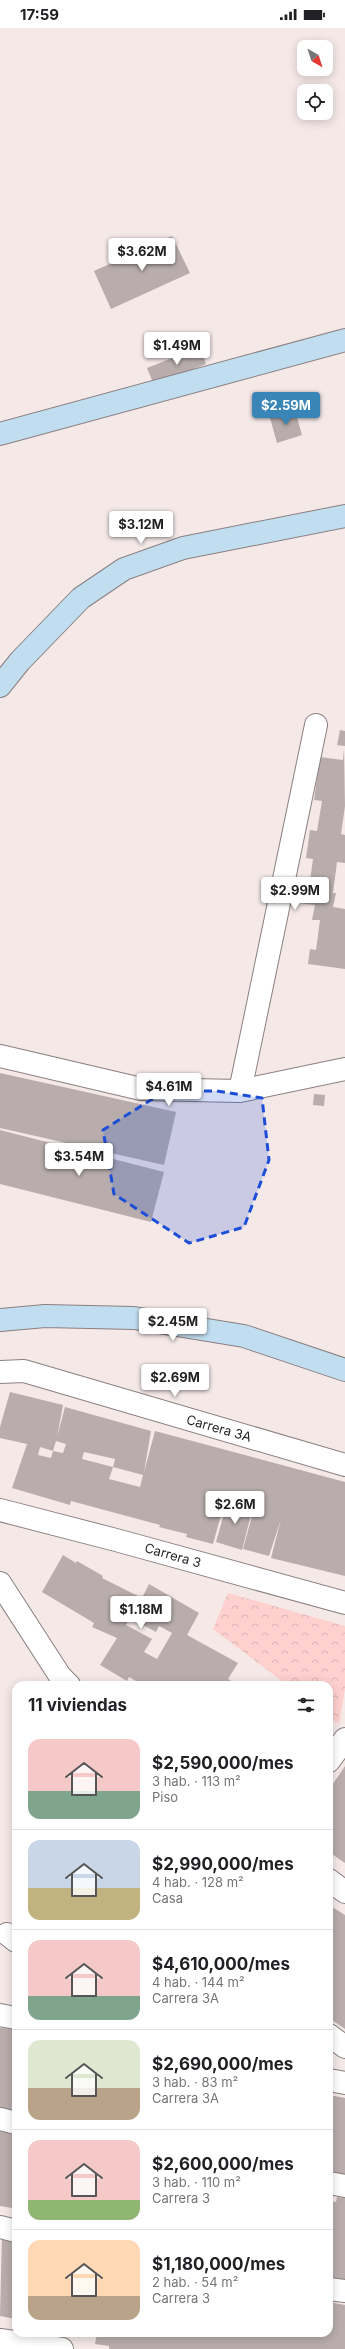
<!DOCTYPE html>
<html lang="es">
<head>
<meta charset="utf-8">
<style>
  :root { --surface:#fff; --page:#f6f6f6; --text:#202124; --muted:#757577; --line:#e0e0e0; --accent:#3a85b8 }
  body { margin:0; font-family:Inter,sans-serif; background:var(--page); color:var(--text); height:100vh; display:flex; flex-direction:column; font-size:15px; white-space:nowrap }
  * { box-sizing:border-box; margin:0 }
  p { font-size:13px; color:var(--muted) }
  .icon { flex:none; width:22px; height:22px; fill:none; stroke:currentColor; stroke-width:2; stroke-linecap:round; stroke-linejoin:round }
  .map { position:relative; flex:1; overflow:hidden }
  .panel { position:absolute; left:12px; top:1653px; width:321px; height:656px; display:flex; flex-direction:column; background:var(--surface); border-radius:12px; box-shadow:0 2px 10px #0003 }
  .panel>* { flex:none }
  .needle { width:26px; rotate:141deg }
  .fabs { position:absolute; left:297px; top:12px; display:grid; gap:8px }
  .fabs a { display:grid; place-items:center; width:36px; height:36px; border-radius:8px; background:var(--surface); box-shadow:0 2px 10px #0003; font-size:20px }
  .price { position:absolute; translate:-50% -34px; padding:0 9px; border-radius:4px; background:#fff; color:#222; font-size:13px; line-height:26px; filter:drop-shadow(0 1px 2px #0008) }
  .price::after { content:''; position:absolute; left:50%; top:24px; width:12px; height:9px; margin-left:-6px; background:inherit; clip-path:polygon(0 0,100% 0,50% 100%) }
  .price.active { background:var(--accent); color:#fff }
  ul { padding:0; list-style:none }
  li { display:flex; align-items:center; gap:12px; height:100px; padding:0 16px }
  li+li { border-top:1px solid var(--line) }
  li span { display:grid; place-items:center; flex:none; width:112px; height:80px; border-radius:12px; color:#555 }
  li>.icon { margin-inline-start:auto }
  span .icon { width:48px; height:48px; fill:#fffc; stroke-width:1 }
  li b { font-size:17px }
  h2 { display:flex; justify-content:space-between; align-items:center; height:48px; padding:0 16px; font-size:17px }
  .status { display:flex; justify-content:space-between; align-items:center; height:28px; padding:0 20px; background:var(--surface); direction:ltr }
  .status svg { height:11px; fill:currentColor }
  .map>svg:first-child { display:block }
  .park { fill:url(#park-crowns) }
  .building { fill:#b8adac; fill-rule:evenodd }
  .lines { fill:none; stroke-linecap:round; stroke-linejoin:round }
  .street-casing { stroke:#8a7f7f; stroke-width:24 }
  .secondary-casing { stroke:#8a7f7f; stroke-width:24 }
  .street { stroke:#fff; stroke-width:22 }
  .secondary { stroke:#c1def1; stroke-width:22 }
  .marked { fill:#1d4ed8; fill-opacity:0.2; stroke:#1d4ed8; stroke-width:3; stroke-dasharray:8 5; stroke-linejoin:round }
  .labels { text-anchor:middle; stroke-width:4; stroke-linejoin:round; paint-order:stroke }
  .street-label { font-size:13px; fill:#231f1e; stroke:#fff }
</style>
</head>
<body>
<div class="status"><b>17:59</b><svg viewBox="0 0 49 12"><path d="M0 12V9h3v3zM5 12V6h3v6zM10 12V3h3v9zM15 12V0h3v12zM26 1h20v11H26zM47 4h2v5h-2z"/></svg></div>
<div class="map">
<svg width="345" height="2321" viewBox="0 0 345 2321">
  <defs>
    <pattern id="park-crowns" width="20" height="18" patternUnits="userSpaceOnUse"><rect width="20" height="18" fill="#fed1cf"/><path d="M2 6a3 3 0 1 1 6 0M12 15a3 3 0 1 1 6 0" fill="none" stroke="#d9b3b1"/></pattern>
  </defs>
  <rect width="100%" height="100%" fill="#f5e9e8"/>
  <path class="park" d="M228 1565 345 1598V1661L339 1696 329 1689V1657H287L213 1601Z"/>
  <path class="building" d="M172 208 190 245 111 281 94 243Z
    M200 319 206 336 154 357 147 340Z
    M295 382 302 407 277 415 270 390Z
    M340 702 345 703V718L337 717Z
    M344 721 345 778 341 806 345 807V835L337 834 333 865H336L333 879 345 881V941L308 936 310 921 316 922 320 892H312L315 877 299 875 302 859 309 860 313 831 306 830 310 802 317 803 322 773 314 772 320 729 343 732Z
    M0 1045 176 1084 164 1137 0 1100Z
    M314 1066 325 1067 324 1078 313 1077Z
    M0 1102 164 1144 151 1194 0 1156Z
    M10 1364 63 1377 57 1409 65 1379 151 1403 144 1444 155 1403 345 1454V1548L271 1530 281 1491 269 1528 243 1521 255 1477 226 1469 213 1516 186 1509 187 1506 159 1499 160 1497 71 1473 70 1477 12 1460 27 1416 0 1410V1399ZM56 1413 66 1416 63 1425 53 1423 51 1430 38 1427 40 1419 53 1423ZM84 1424 115 1431 113 1439 143 1447 140 1459 109 1451 113 1439 82 1431Z
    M228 1472 253 1479 242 1522 216 1514Z
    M63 1527 76 1535 77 1533 103 1548 102 1550 142 1570 149 1556 199 1585 187 1607 238 1635 228 1651 238 1657H143L129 1649 127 1653 100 1637 117 1610 92 1599 94 1595 42 1564ZM130 1590 156 1604 159 1598 172 1605 157 1631 144 1624 152 1611 126 1597Z
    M345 1738V1835L329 1824V1762Z
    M329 1877 345 1887V2001L329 1990V1924L332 1920 329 1918Z
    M0 2000 16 2001V2084L0 2081Z
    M329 2067 345 2070V2149L329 2146Z
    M0 2103 16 2106V2183H12V2180L0 2178Z
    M337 2169 345 2170V2254L329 2252V2173L336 2174Z
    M2 2206 16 2210V2291L0 2288Z
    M329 2274 345 2277V2321H109V2318L95 2316 97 2305H265L280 2307V2305H329Z"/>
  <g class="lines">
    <g class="street-casing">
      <path id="street" d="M0 1028 141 1061 240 1063 345 1041
        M240 1063 316 697
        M0 1344 24 1343 345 1437
        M0 1482 116 1512 345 1575
        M0 1555 60 1648 69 1657
        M329 1733 345 1711
        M329 1852 345 1864
        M7 1906 16 1913
        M0 1987 16 1990
        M329 2007 345 2019
        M329 2052 345 2055
        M0 2091 16 2095
        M329 2155 345 2158
        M0 2199 16 2203
        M329 2261 345 2263
        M0 2312 62 2321"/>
    </g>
    <g class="secondary-casing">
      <path id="secondary" d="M0 406 345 312
        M0 658 20 633 81 570 124 541 183 520 345 488
        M0 1292 45 1288 134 1290 244 1308 345 1342"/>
    </g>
    <use href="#street" class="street"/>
    <use href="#secondary" class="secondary"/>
  </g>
  <path class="marked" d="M165 1063H217L262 1070 269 1132 244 1199 189 1215 114 1166 103 1102Z"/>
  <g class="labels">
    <g class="street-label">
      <text transform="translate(219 1400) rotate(16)" y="5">Carrera 3A</text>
      <text transform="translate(173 1527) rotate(16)" y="5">Carrera 3</text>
    </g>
  </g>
</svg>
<div class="fabs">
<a><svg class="needle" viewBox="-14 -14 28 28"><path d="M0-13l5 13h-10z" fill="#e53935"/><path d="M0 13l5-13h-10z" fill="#757577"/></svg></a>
<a><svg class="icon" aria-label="locate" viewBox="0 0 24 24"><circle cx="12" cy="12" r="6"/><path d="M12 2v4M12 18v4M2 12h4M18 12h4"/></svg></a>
</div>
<b class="price" style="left:142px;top:244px">$3.62M</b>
<b class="price" style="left:177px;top:338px">$1.49M</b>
<b class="price active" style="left:286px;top:398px">$2.59M</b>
<b class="price" style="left:141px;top:517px">$3.12M</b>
<b class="price" style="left:295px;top:883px">$2.99M</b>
<b class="price" style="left:169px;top:1079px">$4.61M</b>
<b class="price" style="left:79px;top:1149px">$3.54M</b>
<b class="price" style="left:173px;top:1314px">$2.45M</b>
<b class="price" style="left:175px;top:1370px">$2.69M</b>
<b class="price" style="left:235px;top:1497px">$2.6M</b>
<b class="price" style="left:141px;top:1602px">$1.18M</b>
<section class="panel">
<h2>11 viviendas<svg class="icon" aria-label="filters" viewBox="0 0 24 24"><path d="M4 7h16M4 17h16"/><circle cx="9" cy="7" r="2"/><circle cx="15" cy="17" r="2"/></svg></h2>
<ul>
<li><span style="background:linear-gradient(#f6c9c9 65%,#7fa58c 0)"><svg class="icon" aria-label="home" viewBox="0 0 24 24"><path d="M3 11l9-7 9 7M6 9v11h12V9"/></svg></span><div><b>$2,590,000/mes</b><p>3 hab. · 113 m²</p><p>Piso</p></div></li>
<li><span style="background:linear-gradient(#c9d6e8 60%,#c2b280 0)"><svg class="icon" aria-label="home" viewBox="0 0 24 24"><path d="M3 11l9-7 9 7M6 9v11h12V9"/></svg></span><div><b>$2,990,000/mes</b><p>4 hab. · 128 m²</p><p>Casa</p></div></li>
<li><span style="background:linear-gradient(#f6c9c9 70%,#7fa58c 0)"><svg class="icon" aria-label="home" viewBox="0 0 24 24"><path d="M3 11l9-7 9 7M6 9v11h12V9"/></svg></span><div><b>$4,610,000/mes</b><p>4 hab. · 144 m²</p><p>Carrera 3A</p></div></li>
<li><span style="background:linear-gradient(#dfe7d0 60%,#b9a48a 0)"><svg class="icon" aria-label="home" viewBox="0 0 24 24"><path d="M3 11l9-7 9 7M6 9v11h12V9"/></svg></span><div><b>$2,690,000/mes</b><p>3 hab. · 83 m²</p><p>Carrera 3A</p></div></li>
<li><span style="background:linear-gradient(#f6c9c9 75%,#8fb573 0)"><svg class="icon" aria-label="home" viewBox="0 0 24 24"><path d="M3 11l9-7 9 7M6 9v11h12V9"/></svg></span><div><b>$2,600,000/mes</b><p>3 hab. · 110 m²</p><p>Carrera 3</p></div></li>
<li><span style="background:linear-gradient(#ffd9b3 70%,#b9a48a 0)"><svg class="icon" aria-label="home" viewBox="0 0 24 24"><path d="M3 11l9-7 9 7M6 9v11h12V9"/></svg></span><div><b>$1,180,000/mes</b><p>2 hab. · 54 m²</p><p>Carrera 3</p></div></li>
</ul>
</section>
</div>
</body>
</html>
